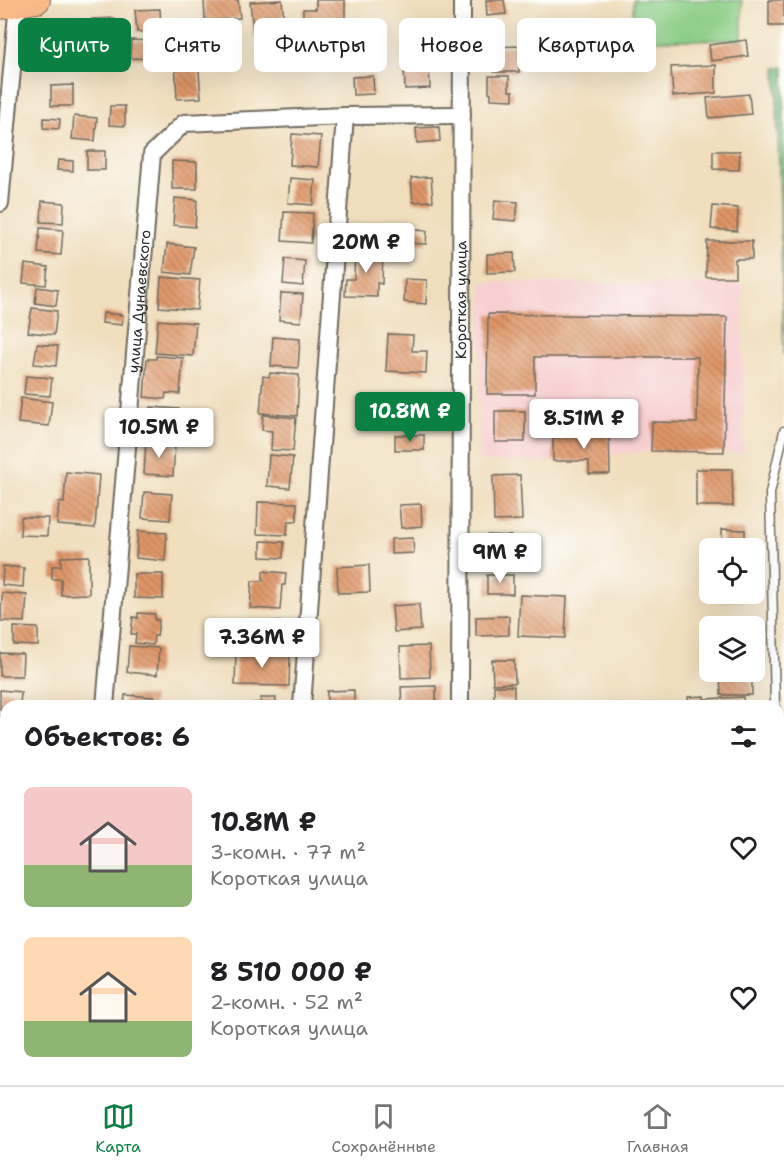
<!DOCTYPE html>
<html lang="ru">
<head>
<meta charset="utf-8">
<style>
  :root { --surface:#fff; --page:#f6f6f6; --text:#202124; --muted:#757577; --line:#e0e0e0; --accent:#0b8043 }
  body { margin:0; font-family:"Shantell Sans",sans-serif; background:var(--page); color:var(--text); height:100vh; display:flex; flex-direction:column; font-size:22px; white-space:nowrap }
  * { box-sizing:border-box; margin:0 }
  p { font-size:20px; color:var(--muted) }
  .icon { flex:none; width:33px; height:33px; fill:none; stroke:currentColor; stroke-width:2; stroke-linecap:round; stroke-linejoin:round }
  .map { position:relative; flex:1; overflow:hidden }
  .side { position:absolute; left:0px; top:700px; width:784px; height:386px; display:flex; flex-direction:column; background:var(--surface); border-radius:18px 18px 0 0; box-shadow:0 6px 24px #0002 }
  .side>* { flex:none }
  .top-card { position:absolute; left:18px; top:18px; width:748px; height:54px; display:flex; gap:12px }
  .fabs { position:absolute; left:699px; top:538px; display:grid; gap:12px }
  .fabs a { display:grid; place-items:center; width:66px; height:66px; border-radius:9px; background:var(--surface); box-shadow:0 6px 24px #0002; font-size:30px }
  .price { position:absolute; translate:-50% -51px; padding:0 14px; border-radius:6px; background:#fff; color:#222; font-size:20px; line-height:39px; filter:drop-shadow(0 2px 3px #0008) }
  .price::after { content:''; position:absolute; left:50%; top:36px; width:18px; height:14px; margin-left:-9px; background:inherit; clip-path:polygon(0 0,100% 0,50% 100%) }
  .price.on { background:var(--accent); color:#fff }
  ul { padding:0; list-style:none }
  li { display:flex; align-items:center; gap:18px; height:150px; padding:0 24px }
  li span { display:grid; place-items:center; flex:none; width:168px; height:120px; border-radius:9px; color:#555 }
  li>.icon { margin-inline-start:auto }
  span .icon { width:72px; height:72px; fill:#fffc; stroke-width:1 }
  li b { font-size:26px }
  h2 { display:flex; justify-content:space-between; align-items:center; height:72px; padding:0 24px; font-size:26px }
  .chip { padding:0 21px; border-radius:9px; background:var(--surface); box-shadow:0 6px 24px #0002; font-size:21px; line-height:54px }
  .chip.on { background:var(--accent); color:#fff }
  .tab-bar { display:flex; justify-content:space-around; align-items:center; height:84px; border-top:2px solid var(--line); background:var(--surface); font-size:16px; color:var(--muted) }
  .tab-bar a { display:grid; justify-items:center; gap:3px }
  .tab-bar .on { color:var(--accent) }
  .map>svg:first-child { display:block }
  .built { fill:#f7cfd2 }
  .forest { fill:url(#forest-crowns); stroke:#4e6e50; stroke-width:1.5 }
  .green { fill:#8bce87; stroke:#5b7c59; stroke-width:1.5 }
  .building { fill:url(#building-back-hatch) }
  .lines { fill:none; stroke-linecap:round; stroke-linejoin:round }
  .lane-casing { stroke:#706a5e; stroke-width:11 }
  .street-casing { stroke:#706a5e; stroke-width:20 }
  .primary-casing { stroke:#706a5e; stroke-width:28 }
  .lane { stroke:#fff; stroke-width:8 }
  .street { stroke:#fff; stroke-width:16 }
  .primary { stroke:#fabb8b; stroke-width:26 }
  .labels { text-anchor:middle; stroke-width:5; stroke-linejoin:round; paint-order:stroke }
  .street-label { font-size:15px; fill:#2b2b2b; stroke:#fdfcf7 }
</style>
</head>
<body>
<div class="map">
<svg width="784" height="1085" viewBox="0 0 784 1085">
  <defs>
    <pattern id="forest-crowns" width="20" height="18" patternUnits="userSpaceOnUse" patternTransform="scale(1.5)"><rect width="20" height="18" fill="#70b174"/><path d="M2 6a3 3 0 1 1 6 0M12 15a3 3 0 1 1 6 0" fill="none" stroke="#5c905f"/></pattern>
    <pattern id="building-back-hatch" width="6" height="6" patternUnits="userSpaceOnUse" patternTransform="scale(1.5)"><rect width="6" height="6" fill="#df9566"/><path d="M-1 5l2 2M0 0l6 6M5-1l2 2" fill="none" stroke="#b57a54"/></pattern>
  </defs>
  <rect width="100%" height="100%" fill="#fdfcf7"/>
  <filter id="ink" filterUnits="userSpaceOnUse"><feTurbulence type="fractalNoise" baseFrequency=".0167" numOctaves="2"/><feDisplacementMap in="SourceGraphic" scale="12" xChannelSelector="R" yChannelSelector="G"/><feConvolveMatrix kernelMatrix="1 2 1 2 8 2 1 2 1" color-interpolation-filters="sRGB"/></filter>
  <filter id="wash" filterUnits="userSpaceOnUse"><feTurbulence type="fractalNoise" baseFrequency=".008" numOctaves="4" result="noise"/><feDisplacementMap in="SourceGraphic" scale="24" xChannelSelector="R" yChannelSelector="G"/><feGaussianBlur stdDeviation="1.35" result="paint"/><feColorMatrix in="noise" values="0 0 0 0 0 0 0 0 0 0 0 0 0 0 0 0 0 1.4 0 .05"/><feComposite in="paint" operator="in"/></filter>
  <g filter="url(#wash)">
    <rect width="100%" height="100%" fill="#f0debd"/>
    <path class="built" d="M482 282 743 284V453L651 451 610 454 589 462 478 461Z"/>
    <path class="forest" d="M784 67V356L776 68Z"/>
    <path class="green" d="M633 0H742V40H633Z"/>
    <g id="blocks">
      <path class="building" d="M204 0H238L240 18 205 21Z
        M282 0 285 34 254 37 250 2Z
        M316 0H345V23H303V9H316Z
        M486 0H504L506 14 487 16Z
        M769 0H784V26H769Z
        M160 9 161 31 137 32 135 10Z
        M115 18 117 61 94 62 92 19Z
        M236 30 237 50 216 51 215 31Z
        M131 40 153 41V59L130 58Z
        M746 40 748 56 711 61 709 45Z
        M519 46V72H494V47Z
        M198 58 201 98 177 99 175 60Z
        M429 65 430 88 405 89 404 66Z
        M716 65V93L673 96 671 67Z
        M373 76 374 94 353 95 352 77Z
        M489 76H509V91H513V100L491 99V93L489 92Z
        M73 85V106H51V86Z
        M749 94 751 114 709 118 707 98Z
        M110 106H125V126L109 125Z
        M74 116 97 118 95 141 72 139Z
        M44 118 60 119 59 129 43 128Z
        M439 127 440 141 417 143 416 128Z
        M292 134 321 136 318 167 290 165Z
        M87 151H105V170H87Z
        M713 151H740L739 170 713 169Z
        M58 160 73 161V171L57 170Z
        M172 161 197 162V189H172Z
        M431 177 433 201 413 202 411 178Z
        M290 178 315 180 313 205 288 203Z
        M175 198 197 200 195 227 173 225Z
        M495 200 518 202 516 221 493 219Z
        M42 201 64 203 63 223 41 222Z
        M713 206 738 208 737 231 711 229Z
        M284 212 313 213 311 243 282 241Z
        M40 228 63 230 61 255 38 253Z
        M407 229 427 231 426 244 406 243Z
        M707 241H752V259H735V277H706Z
        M167 244 194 247 190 275 164 272Z
        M355 249 383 250 382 284 377 283V297L345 296 346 279H354Z
        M514 253 515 272 487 273V254Z
        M285 259 305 261 303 286 283 284Z
        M25 264 48 267 46 285 23 283Z
        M161 277 200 280 197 310 159 307Z
        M405 279 427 280 426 304 404 302Z
        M37 287 58 290 56 306 35 303Z
        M281 293 303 294 301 322 279 320Z
        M32 308 57 311 54 335 28 332Z
        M103 313 123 315 122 325 102 323Z
        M488 314 727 317 724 452 651 451 652 422 697 423 698 357H535V394H487Z
        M158 320 196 323 193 356 155 353Z
        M388 334 413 335 412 351H427L426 373 386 371Z
        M273 337 300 339 298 368 271 366Z
        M37 344 58 346 56 366 34 364Z
        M156 356 183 358 180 394 166 393 165 399 144 397 147 359H156Z
        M270 373 299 375 297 416 260 413 263 376 269 377Z
        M26 376 52 378 50 396 24 394Z
        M21 398 52 402 49 426 18 423Z
        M424 403 425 418 401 419V404Z
        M151 407 179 409 177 440 148 438Z
        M495 411H525V442H495Z
        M263 415 296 418 293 451 271 450 272 431 262 430Z
        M609 432 610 474H589V461H553V433Z
        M395 435H424V450H395Z
        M146 442 175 444 173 476 144 474Z
        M269 455 293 457 290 488 267 486Z
        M696 469H732L733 506H696Z
        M66 472 99 475 95 528 57 525 59 502 64 503Z
        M520 475 522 520 494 521 493 476Z
        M144 492 172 494 170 520 142 518Z
        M258 502 297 503V521H288L287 535 257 534Z
        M421 504 422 526 401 528 399 505Z
        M21 517 48 518 47 536 20 535Z
        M722 529 745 530V547L722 546Z
        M138 531 167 533 165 561 136 558Z
        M487 535 511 536 510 560 486 559Z
        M413 538 414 553 391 554V539Z
        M261 541 284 542 283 558 261 557Z
        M89 556V594L61 595V579H52V566H61V557Z
        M369 565 370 592 338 593 337 567Z
        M3 566 24 568 23 587 2 585Z
        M263 571 286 573 285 585H282L280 610 250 608 252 581H263Z
        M134 574H163V599L134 598Z
        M487 575H513V594H487Z
        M2 593 27 595 25 622 1 621Z
        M717 594H751L752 600 718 601Z
        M520 595 567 597 565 638 518 636Z
        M419 604 421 630 394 632 392 606Z
        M138 613 155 614V620H159L157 636H154L153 645 135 643 136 634H131L133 617 138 618Z
        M509 616V635L476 636V617Z
        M252 621 281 622 280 646H252Z
        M14 627 38 628V646L14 645Z
        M129 646 159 648 157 675 127 672Z
        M429 646 430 677 401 678 400 647Z
        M236 652 290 653 289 686 235 685Z
        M0 653 23 654 22 676H0Z
        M492 660H514L515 683 493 684Z
        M752 672V695H721L720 673Z
        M436 686V706H402L401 687Z
        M494 686H514V700H494Z
        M0 690 21 692 20 706H6V710L0 709Z
        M354 690V706H327V691Z
        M125 695 154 697 153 706H124Z
        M704 696V699L743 697 744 706H689L688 697Z
        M261 698H276L275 706H253V703H260Z
        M0 715H6V737H0Z
        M0 746 6 747V765L0 764Z
        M2 772 6 773V804L0 803Z
        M401 1080H426V1085H401Z
        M530 1080H549L550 1085H531Z"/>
    </g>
  </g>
  <g filter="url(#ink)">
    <use href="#blocks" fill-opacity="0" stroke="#706a5e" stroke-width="1.5"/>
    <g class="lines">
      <g class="lane-casing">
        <path id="lane" d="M775 706 770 493 784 431
          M778 943 779 987 783 1032 782 1085"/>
      </g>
      <g class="street-casing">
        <g id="street">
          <path d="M0 203 18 3"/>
          <path id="s1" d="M105 706 152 154 184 123 345 116 462 115"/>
          <path d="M302 706 345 116"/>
          <path id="s2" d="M460 706 462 0"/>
          <path d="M458 1085V1080"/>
        </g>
      </g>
      <g class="primary-casing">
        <path id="primary" d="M0 6 37 0"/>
      </g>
      <use href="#lane" class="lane"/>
      <use href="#street" class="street"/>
      <use href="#primary" class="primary"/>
    </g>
  </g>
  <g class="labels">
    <g class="street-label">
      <text dy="5" stroke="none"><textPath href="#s2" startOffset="406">Короткая улица</textPath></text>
      <text dy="5" stroke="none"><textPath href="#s1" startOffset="406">улица Дунаевского</textPath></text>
    </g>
  </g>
</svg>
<div class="fabs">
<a><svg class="icon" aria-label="locate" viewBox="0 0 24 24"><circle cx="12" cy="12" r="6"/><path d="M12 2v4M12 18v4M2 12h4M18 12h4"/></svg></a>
<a><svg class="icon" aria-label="layers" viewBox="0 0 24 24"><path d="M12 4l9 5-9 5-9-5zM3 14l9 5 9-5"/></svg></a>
</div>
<b class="price" style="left:366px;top:274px">20M ₽</b>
<b class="price on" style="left:410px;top:443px">10.8M ₽</b>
<b class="price" style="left:584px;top:450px">8.51M ₽</b>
<b class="price" style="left:159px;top:459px">10.5M ₽</b>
<b class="price" style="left:500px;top:584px">9M ₽</b>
<b class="price" style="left:262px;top:669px">7.36M ₽</b>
<div class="top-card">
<a class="chip on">Купить</a>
<a class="chip">Снять</a>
<a class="chip">Фильтры</a>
<a class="chip">Новое</a>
<a class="chip">Квартира</a>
</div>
<section class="side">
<h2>Объектов: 6<svg class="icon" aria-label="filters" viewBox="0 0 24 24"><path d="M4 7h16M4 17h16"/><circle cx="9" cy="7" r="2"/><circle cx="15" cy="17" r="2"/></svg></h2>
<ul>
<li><span style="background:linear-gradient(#f6c9c9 65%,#8fb573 0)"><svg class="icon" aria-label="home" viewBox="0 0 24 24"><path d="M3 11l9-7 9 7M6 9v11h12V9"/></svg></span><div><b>10.8M ₽</b><p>3-комн. · 77 m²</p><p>Короткая улица</p></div><svg class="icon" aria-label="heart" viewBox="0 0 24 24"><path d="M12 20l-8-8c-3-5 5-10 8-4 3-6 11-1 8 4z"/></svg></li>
<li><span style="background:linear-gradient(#ffd9b3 70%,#8fb573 0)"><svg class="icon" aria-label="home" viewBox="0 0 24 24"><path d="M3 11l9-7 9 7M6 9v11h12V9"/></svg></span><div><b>8 510 000 ₽</b><p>2-комн. · 52 m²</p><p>Короткая улица</p></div><svg class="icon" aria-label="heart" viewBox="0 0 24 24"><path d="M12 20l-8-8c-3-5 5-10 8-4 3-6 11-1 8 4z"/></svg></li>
</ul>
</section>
</div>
<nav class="tab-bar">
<a class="on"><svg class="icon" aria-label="map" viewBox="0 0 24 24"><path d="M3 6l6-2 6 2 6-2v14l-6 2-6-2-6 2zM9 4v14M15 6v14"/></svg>Карта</a>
<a><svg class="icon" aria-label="saved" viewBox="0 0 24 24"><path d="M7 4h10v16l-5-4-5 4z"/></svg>Сохранённые</a>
<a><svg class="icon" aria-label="home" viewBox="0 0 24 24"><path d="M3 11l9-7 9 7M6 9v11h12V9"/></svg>Главная</a>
</nav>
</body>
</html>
